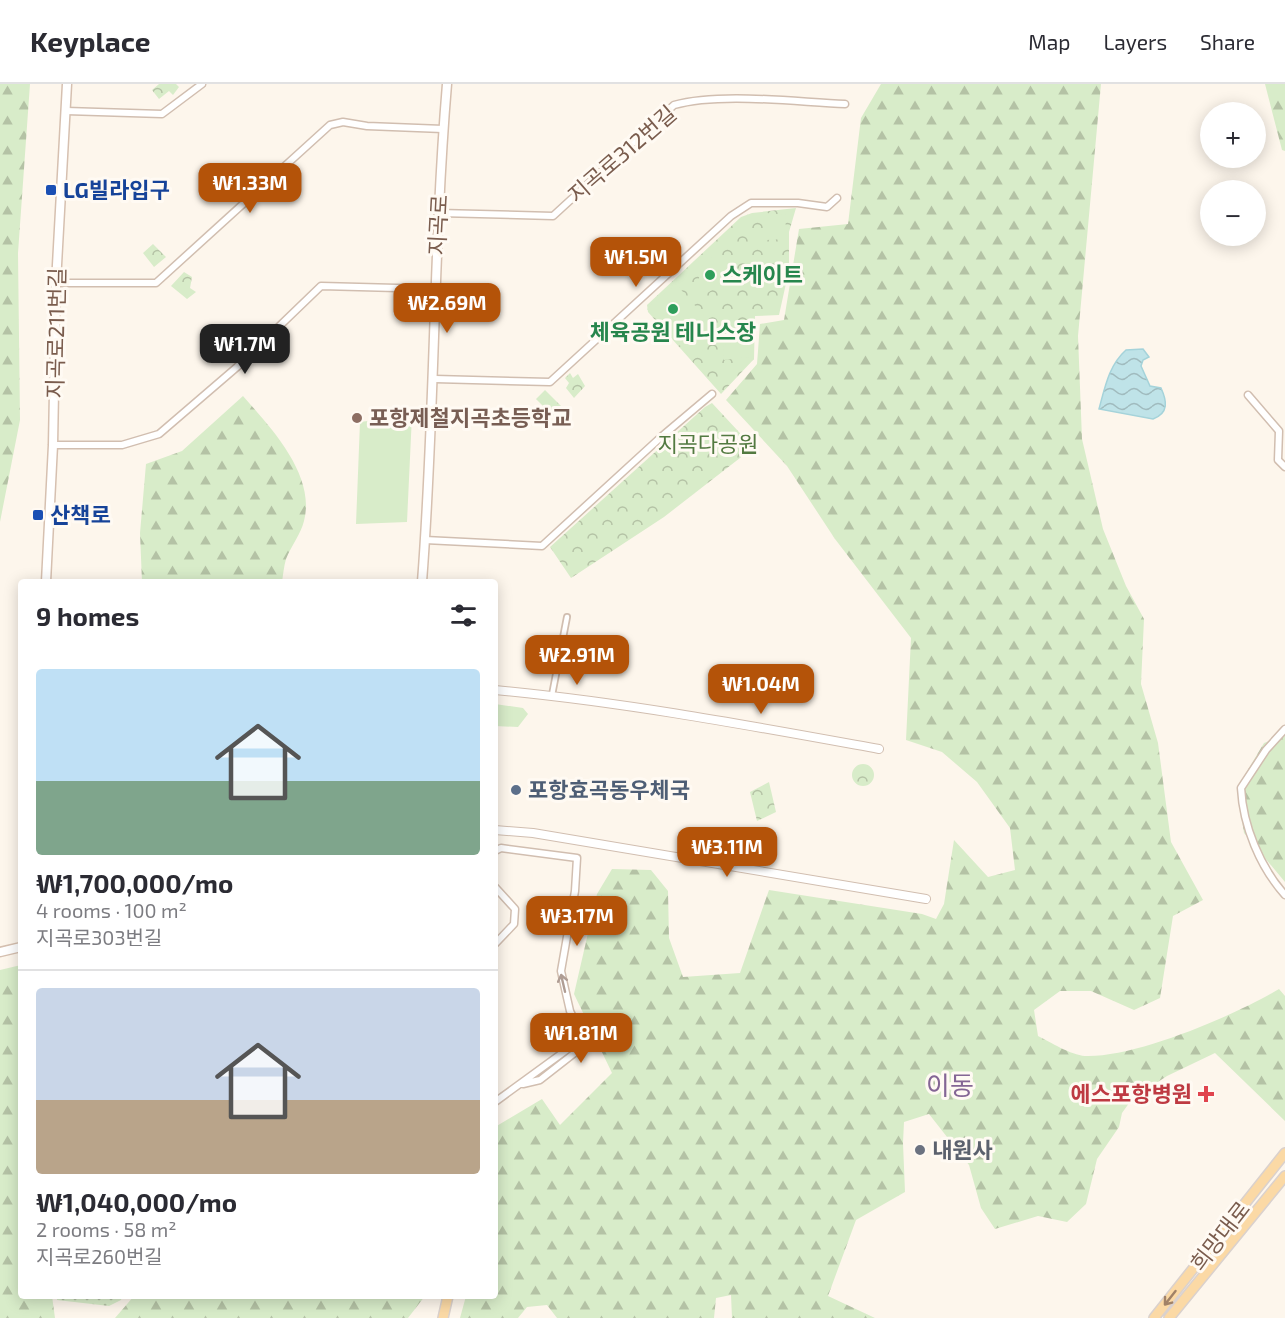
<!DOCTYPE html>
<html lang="en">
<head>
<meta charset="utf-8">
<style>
  :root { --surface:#fff; --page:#f7f7f7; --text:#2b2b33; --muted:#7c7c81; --line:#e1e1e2; --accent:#b45309 }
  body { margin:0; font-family:"Exo 2","Noto Sans KR",sans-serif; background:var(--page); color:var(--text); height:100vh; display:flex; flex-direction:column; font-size:22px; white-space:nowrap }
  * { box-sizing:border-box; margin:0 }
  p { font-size:20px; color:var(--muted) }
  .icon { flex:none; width:33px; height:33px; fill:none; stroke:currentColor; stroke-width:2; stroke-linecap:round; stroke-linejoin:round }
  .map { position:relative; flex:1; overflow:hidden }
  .details { position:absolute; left:18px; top:495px; width:480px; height:720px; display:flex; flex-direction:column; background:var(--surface); border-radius:6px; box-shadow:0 3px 15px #0003 }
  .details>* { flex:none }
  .tools { position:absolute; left:1200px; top:18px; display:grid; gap:12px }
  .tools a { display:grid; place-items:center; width:66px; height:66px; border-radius:50%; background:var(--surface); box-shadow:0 3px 15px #0003; font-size:30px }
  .price { position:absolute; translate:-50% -51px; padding:0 14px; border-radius:12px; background:var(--accent); color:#fff; font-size:20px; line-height:39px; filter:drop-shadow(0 2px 3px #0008) }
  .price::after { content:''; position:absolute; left:50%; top:36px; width:18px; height:14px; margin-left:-9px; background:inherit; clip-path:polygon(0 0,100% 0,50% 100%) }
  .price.selected { background:#222; color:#fff }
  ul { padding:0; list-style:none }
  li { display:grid; align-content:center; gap:12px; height:318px; padding:0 18px }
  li+li { border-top:2px solid var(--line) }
  li span { display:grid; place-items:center; height:186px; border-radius:6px; color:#555 }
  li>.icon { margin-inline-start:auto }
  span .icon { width:108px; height:108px; fill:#fffc; stroke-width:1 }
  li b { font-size:26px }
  h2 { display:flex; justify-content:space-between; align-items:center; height:72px; padding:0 18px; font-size:26px }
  header { display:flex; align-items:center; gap:36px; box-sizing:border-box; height:84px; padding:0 30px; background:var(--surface); border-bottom:2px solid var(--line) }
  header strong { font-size:28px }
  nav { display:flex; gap:33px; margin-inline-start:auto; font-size:21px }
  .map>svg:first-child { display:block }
  .grass { fill:url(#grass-dots) }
  .forest { fill:url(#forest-firs) }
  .park { fill:url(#park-crowns) }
  .pitch { fill:#d8ecc9 }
  .water { fill:url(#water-waves); stroke:#a5d3da; stroke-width:1.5 }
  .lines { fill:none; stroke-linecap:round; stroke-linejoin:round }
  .pedestrian-casing { stroke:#d1beb0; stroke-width:8 }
  .minor-casing { stroke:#d1beb0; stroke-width:9 }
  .tertiary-casing { stroke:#d1beb0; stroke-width:10 }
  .secondary-casing { stroke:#d6c0b0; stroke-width:11 }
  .primary-casing { stroke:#dad1cd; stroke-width:12 }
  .pedestrian { stroke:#fff; stroke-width:4.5 }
  .minor { stroke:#fff; stroke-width:6 }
  .tertiary { stroke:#fff; stroke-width:8 }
  .secondary { stroke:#fff; stroke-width:8 }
  .primary { stroke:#fbd9a5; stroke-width:9 }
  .oneway { stroke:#af9d94 }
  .oneway2 { stroke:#a18267 }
  .transit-dot { fill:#1a4fb4; stroke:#fffaf3; stroke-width:2 }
  .leisure-dot { fill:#2e9e5b; stroke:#fffaf3; stroke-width:2 }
  .education-dot { fill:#8d6e63; stroke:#fffaf3; stroke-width:2 }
  .service-dot { fill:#5c6f8a; stroke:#fffaf3; stroke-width:2 }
  .health-dot { fill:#e0444e; stroke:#fffaf3; stroke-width:2 }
  .worship-dot { fill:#6b7280; stroke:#fffaf3; stroke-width:2 }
  .labels { text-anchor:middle; stroke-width:6; stroke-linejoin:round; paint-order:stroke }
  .street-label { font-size:22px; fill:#7a5c4d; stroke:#fffaf3 }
  .transit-label { font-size:22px; font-weight:bold; fill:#164399; stroke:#fffaf3; text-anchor:start }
  .leisure-label { font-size:22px; font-weight:bold; fill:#27864d; stroke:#fffaf3; text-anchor:start }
  .education-label { font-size:22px; font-weight:bold; fill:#785e54; stroke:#fffaf3; text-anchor:start }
  .park-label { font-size:22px; fill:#537a41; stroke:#fffaf3 }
  .service-label { font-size:22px; font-weight:bold; fill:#4e5e75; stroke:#fffaf3; text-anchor:start }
  .health-label { font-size:22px; font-weight:bold; fill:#be3a42; stroke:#fffaf3; text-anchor:end }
  .worship-label { font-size:22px; font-weight:bold; fill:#5b616d; stroke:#fffaf3; text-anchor:start }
  .quarter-label { font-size:26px; fill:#846695; stroke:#fffaf3 }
</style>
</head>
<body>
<header>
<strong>Keyplace</strong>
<nav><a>Map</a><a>Layers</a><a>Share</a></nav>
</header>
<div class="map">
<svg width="1285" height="1234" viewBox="0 0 1285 1234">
  <defs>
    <pattern id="grass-dots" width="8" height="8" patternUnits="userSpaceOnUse" patternTransform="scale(1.5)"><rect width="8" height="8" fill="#d8ecc9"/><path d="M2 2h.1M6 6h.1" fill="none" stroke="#b4c2a5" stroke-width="1.8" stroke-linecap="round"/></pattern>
    <pattern id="forest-firs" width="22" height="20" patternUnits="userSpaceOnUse" patternTransform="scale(1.5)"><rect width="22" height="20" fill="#d8ecc9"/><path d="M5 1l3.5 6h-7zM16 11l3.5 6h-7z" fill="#b4c2a5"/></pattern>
    <pattern id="park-crowns" width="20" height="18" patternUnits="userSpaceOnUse" patternTransform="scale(1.5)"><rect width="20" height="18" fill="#d8ecc9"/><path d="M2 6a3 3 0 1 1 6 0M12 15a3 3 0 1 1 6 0" fill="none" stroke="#b4c2a5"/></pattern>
    <pattern id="water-waves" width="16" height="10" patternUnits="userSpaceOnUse" patternTransform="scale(1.5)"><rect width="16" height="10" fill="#bfe3e8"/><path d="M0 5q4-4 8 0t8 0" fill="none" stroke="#a0bbbe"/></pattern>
  </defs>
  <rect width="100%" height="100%" fill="#fdf6ec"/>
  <path class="grass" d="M57 1212H122L121 1216 109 1222 57 1216Z"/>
  <path class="forest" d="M0 0H30L18 169 20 336 0 438Z
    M881 0H1101L1078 252 1082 355 1103 445 1126 502 1144 535 1141 600 1158 659 1171 758 1203 816 1173 832 1160 914 1134 926 1091 907H1060L1034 926 1038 952C1050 958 1071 971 1085 972 1135 974 1236 931 1279 905L1285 912V1037L1215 969 1167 992 1132 1015 1122 1029 1119 1043 1097 1075 1086 1120 1067 1138 1038 1132 995 1145 981 1124 969 1081 929 1030 904 1038 903 1059 905 1108 856 1136 828 1212 875 1234H732L731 1211 716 1214 714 1234H557L547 1221 527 1223 518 1234H460L466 1212H495V1043L542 1015 560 1041 612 989 574 910 597 810 612 785 651 786 668 807 669 854 683 893 740 889 769 806 922 830 936 835 944 820 954 756 988 793 1015 786 1010 744 977 698 942 668 906 656 911 554 835 455 787 382 726 316 757 280 760 240 784 236 799 145 848 140 861 34Z
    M1265 0H1285V67L1282 66Z
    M243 312C271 344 316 391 304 437 301 450 291 462 286 475 284 482 283 491 282 498H142L140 449 146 380 182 367Z
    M1285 651V798L1244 749 1237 704 1264 659Z
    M21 881V1212H52L55 1234H0V886Z
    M134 1212H425L408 1234H115Z"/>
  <path class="park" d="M159 0H176L179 3 173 11 169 7 159 15 152 6Z
    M796 124 789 148V186L779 231 755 232 754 275 721 310 648 228 647 221 741 133 752 129Z
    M153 160 166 173 154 183 143 169Z
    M184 188 192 193 190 204 196 208 187 215 171 202Z
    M570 289 573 294 578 290 585 302 574 314 566 304 569 299 565 294Z
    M545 306 564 325 556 335 536 315Z
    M712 319 751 361 749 367 664 433 571 494 550 463 705 323Z
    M852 691a11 11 0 1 1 22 0a11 11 0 1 1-22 0Z
    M769 698 776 728 757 737 750 708Z"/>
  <path class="pitch" d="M767 129 786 131 785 155 766 156Z
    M715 172 721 180C720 191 720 203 707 209L700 205C697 192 700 176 715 172Z
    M676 200 720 250 693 276 647 225Z
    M748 257 749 273 724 276 723 261Z
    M412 331 407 438 356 440 360 338Z
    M495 620 523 624 528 630 518 643 495 642Z"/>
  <path class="water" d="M1143 265 1149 273 1143 276 1141 282 1150 302 1161 304C1167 317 1169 329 1153 335L1099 325C1105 303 1109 281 1126 266Z"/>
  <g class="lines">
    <g class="pedestrian-casing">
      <path id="pedestrian" d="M552 611 567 533"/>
    </g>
    <g class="minor-casing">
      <path id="minor" d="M66 27 162 30 202 0
        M439 129 553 132 674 21C720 8 795 18 845 20
        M56 199H156L330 41 343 38 367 42 443 45
        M435 295 550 298 731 132 751 119H798L827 123 837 114
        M1248 311 1279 347 1278 376 1285 383
        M53 361H122L159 350 237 283 321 202 435 205
        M425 456 542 462 661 353 712 310
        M1285 645 1266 666 1241 704C1243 742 1260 783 1285 811
        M495 767 501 764 577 774 575 807 561 887 570 927 583 954 581 964 540 996 523 1000
        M495 803 515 825 514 840 495 860
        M495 1018 583 954"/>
    </g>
    <g class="tertiary-casing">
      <path id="tertiary" d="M495 606C624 618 752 642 879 665
        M495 746 533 749 926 815"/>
    </g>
    <g class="secondary-casing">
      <path id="secondary" d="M46 498 53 361 56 199 67 0
        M422 498C435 332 433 166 447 0
        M0 868 21 863"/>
    </g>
    <g class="primary-casing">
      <path id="primary" d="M443 1234 448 1212
        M1154 1234 1285 1069
        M1169 1234 1285 1092"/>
    </g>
    <use href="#pedestrian" class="pedestrian"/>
    <use href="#minor" class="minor"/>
    <use href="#tertiary" class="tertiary"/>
    <use href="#secondary" class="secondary"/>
    <use href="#primary" class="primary"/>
  </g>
  <defs><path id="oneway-shaft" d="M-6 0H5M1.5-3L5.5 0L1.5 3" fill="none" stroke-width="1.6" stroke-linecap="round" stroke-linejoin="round" transform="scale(1.5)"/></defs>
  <use class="oneway" href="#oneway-shaft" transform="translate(563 899) rotate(-103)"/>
  <use class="oneway2" href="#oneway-shaft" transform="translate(1170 1214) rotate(128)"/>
  <g class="transit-dot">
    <rect x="45" y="100" width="12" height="12" rx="3"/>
    <rect x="32" y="425" width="12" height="12" rx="3"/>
  </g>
  <g class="leisure-dot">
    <circle cx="710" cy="191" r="6"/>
    <circle cx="673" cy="225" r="6"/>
  </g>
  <circle class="education-dot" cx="357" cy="334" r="6"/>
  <circle class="service-dot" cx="516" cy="706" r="6"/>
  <path class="health-dot" d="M1203 1001h6v6h6v6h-6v6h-6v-6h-6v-6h6z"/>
  <circle class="worship-dot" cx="920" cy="1066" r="6"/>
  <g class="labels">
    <g class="street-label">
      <text transform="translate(622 70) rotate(-41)" y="8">지곡로312번길</text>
      <text transform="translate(438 141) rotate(-87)" y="8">지곡로</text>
      <text transform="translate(56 249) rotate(-89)" y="8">지곡로211번길</text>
      <text transform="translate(1220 1152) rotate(-52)" y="8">희망대로</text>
    </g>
    <g class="transit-label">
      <text x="63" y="114">LG빌라입구</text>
      <text x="50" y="439">산책로</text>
    </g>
    <g class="leisure-label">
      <text x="722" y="199">스케이트</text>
      <text x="673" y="256" text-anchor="middle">체육공원 테니스장</text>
    </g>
    <g class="education-label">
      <text x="369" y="342">포항제철지곡초등학교</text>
    </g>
    <g class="park-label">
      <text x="708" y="368">지곡다공원</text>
    </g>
    <g class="service-label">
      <text x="528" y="714">포항효곡동우체국</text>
    </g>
    <g class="health-label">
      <text x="1192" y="1018">에스포항병원</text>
    </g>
    <g class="worship-label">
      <text x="932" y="1074">내원사</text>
    </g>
    <g class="quarter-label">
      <text x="950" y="1011">이동</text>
    </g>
  </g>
</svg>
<div class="tools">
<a>+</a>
<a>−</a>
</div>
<b class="price" style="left:250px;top:130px">₩1.33M</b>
<b class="price" style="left:636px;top:204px">₩1.5M</b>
<b class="price" style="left:447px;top:250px">₩2.69M</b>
<b class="price selected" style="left:245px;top:291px">₩1.7M</b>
<b class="price" style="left:577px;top:602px">₩2.91M</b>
<b class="price" style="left:761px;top:631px">₩1.04M</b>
<b class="price" style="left:727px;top:794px">₩3.11M</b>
<b class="price" style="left:577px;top:863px">₩3.17M</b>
<b class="price" style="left:581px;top:980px">₩1.81M</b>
<section class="details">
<h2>9 homes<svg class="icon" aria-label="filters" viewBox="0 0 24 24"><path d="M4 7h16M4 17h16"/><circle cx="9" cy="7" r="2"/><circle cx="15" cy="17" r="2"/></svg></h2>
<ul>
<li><span style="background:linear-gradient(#bfe0f5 60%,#7fa58c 0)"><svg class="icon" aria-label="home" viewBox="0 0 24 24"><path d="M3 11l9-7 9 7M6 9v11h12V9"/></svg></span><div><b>₩1,700,000/mo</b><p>4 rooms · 100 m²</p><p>지곡로303번길</p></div></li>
<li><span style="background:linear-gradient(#c9d6e8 60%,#b9a48a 0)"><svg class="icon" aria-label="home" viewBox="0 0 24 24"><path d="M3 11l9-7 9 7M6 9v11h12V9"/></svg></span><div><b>₩1,040,000/mo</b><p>2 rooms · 58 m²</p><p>지곡로260번길</p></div></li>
</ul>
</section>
</div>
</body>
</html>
